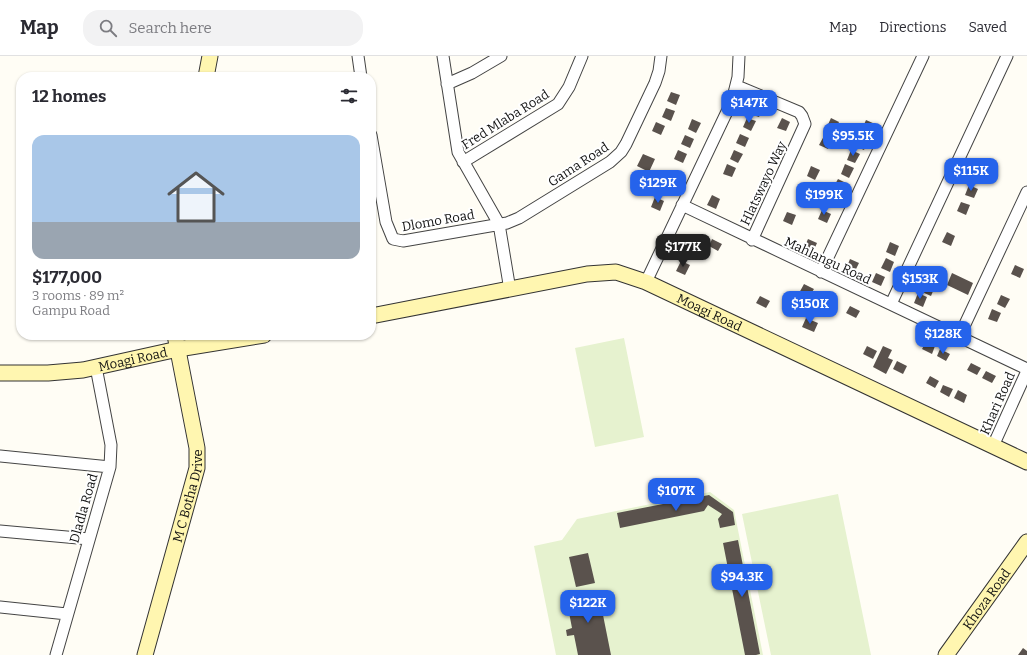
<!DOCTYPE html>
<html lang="en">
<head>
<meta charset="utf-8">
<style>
  :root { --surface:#fff; --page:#f2f2f3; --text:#2b2b33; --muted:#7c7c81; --line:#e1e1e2; --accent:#2563eb }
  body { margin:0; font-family:Bitter,serif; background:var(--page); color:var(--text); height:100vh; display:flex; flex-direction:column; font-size:15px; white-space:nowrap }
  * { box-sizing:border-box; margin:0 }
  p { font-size:13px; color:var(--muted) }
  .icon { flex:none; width:22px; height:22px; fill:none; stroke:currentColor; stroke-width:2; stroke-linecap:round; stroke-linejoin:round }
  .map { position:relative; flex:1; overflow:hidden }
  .sheet { position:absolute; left:16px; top:16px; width:360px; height:268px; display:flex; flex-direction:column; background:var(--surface); border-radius:16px; box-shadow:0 1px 3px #0004 }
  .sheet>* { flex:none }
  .price { position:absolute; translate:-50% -34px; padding:0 9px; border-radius:8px; background:var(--accent); color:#fff; font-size:13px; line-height:26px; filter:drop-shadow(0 1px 2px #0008) }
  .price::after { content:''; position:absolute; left:50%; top:24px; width:12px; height:9px; margin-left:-6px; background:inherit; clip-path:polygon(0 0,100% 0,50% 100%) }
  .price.on { background:#222; color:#fff }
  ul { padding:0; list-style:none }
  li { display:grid; align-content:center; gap:8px; height:212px; padding:0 16px }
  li+li { border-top:1px solid var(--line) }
  li span { display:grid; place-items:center; height:124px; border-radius:12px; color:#555 }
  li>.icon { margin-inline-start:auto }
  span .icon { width:72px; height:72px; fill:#fffc; stroke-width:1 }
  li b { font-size:17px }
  h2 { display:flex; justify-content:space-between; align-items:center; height:48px; padding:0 16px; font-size:17px }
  header { display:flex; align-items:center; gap:24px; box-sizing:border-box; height:56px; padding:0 20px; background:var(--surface); border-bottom:1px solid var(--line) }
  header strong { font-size:19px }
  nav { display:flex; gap:22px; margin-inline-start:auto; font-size:14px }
  .search { width:280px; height:36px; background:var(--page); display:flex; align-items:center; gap:10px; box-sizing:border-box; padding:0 14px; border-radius:16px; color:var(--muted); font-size:15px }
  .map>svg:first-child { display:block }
  .pitch { fill:#e6f2cf }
  .building { fill:#5a524d }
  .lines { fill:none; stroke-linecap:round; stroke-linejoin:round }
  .street-casing { stroke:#444; stroke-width:13 }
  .secondary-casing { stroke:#333; stroke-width:17 }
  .street { stroke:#fff; stroke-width:11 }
  .secondary { stroke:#fff6b0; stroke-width:15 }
  .labels { text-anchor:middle; stroke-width:4; stroke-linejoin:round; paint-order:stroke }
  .street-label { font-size:13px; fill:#111; stroke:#fff }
</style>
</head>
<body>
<header>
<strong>Map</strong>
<div class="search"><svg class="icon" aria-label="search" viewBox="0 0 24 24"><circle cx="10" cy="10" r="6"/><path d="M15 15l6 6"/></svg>Search here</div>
<nav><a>Map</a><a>Directions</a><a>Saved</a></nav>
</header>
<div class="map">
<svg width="1027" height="599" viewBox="0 0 1027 599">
  <rect width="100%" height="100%" fill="#fffdf5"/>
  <path class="pitch" d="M624 282 644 381 595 391 575 292Z
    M710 436 734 454 763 599H556L534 490 562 484 577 463Z
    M838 438 871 599H771L742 458Z"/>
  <path class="building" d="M671 36 680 39 676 49 667 45Z
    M754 48 763 52 759 61 750 58Z
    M666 52 675 55 671 65 662 61Z
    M747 62 756 65 751 75 743 71Z
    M782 62 790 66 786 75 777 72Z
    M831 62 839 66 833 79 825 75Z
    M692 63 701 67 696 77 688 73Z
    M866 64 875 68 871 77 862 73Z
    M656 66 665 70 661 79 652 75Z
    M740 78 749 82 745 91 736 87Z
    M685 79 694 83 690 92 681 88Z
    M824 80 833 84 828 93 819 89Z
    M859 81 868 84 864 94 855 90Z
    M678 94 687 98 683 107 674 103Z
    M734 94 743 98 738 107 730 103Z
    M851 94 860 98 855 107 847 104Z
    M643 98 655 103 649 116 637 110Z
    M727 108 736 112 732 121 723 118Z
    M845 108 854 112 849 122 841 118Z
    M811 110 820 114 815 124 807 120Z
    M838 123 846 127 842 136 833 132Z
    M663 125 672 129 668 138 659 134Z
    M969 129 978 133 974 142 965 139Z
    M831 138 840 142 836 152 827 148Z
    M712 139 720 143 716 153 707 149Z
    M655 141 664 145 660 155 651 151Z
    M961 146 970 149 966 159 957 155Z
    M822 154 831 158 827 167 818 163Z
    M787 156 796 159 792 169 783 165Z
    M947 176 955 180 951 190 942 186Z
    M712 183 722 188 718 195 709 190Z
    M808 183 817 187 813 196 804 192Z
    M890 186 899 190 895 200 886 196Z
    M886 202 894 206 890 216 881 212Z
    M850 203 859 207 854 217 846 213Z
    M681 205 690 209 685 219 676 215Z
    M1015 209 1024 213 1020 222 1011 218Z
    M876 217 885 221 881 230 872 226Z
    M952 217 973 227 968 239 947 229Z
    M918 220 936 228 931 240 913 232Z
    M804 228 814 233 807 244 798 239Z
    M918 237 927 241 923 251 914 247Z
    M1001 239 1010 243 1005 252 997 248Z
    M760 240 770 245 766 252 756 247Z
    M850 250 860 255 856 262 846 257Z
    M992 253 1001 257 997 266 988 263Z
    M806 262 818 267 814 276 802 271Z
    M926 286 935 290 932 298 922 293Z
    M867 290 877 295 873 303 863 298Z
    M883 290 892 294 888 302 893 304 886 318 873 311Z
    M940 293 950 298 946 305 937 300Z
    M897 305 907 310 903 318 893 313Z
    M971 307 981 312 977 319 967 314Z
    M986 315 996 320 992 327 982 322Z
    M930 320 939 325 935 332 926 327Z
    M943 329 953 333 949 341 940 336Z
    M958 334 967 339 964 347 954 342Z
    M709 439 733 456 735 469 720 472 718 463 722 458 708 449 704 455 620 472 617 457Z
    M738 484 760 598 756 599H745L723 487Z
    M588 497 595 527 576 531 569 501Z
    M598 534 611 599H578L574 579 567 580 566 574 572 572 566 541Z
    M1023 592 1027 595V599H1018Z"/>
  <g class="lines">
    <g class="street-casing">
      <path id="street" d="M358 0 361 21
        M443 0 458 96 499 168 510 234
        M447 28 472 17 501 0
        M737 30 799 56 802 60 805 68 752 184
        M371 79 386 166 393 183 403 185 507 167 519 162 610 106 621 96 626 88 655 27 659 15 661 0
        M463 106 558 48 569 31 582 0
        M682 149 1027 313
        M821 216 923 0
        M646 226 732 45 738 21 739 0
        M891 248 1007 0
        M959 281 1027 136
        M993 390 1027 315
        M0 400 110 411
        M0 475 89 483
        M0 551 67 558
        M56 599 110 411 111 389 96 311"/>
    </g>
    <g class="secondary-casing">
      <g id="secondary">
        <path d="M206 21 210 0"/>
        <path id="s1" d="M371 260 587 218 616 216 646 226 1027 406"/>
        <path id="s2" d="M0 317H48L83 314 178 293 264 279"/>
        <path id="s3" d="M145 599 197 412V392L175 279"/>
        <path id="s4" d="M946 599 1027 486"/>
      </g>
    </g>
    <use href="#street" class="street"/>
    <use href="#secondary" class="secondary"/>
  </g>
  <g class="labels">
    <g class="street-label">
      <text transform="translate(505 63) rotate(-32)" y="5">Fred Mlaba Road</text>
      <text transform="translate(578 108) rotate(-33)" y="5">Gama Road</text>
      <text transform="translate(763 127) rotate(-65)" y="5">Hlatswayo Way</text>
      <text transform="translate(438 164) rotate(-10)" y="5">Dlomo Road</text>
      <text transform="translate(828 204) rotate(25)" y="5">Mahlangu Road</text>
      <text dy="5" stroke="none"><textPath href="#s1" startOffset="351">Moagi Road</textPath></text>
      <text dy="5" stroke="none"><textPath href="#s2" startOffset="134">Moagi Road</textPath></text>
      <text transform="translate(997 347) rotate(-66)" y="5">Khari Road</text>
      <text dy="5" stroke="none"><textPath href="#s3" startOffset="165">M C Botha Drive</textPath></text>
      <text transform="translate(83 452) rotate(-74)" y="5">Dladla Road</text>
      <text dy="5" stroke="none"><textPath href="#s4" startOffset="69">Khoza Road</textPath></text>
    </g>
  </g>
</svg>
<b class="price" style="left:749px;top:68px">$147K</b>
<b class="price" style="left:853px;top:101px">$95.5K</b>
<b class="price" style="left:971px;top:136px">$115K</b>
<b class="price" style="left:658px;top:148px">$129K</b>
<b class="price" style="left:824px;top:160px">$199K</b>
<b class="price on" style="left:683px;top:212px">$177K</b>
<b class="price" style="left:920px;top:244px">$153K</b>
<b class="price" style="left:810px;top:269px">$150K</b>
<b class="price" style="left:943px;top:299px">$128K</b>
<b class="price" style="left:676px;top:456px">$107K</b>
<b class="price" style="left:742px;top:542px">$94.3K</b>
<b class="price" style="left:588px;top:568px">$122K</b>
<section class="sheet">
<h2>12 homes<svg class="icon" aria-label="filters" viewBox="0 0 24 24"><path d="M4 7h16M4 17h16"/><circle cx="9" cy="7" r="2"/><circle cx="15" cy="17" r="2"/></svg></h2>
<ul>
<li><span style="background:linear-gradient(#a9c7e8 70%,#9aa5b1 0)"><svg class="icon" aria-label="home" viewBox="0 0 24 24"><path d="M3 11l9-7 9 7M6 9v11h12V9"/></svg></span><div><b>$177,000</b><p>3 rooms · 89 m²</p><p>Gampu Road</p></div></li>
</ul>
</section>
</div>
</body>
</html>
